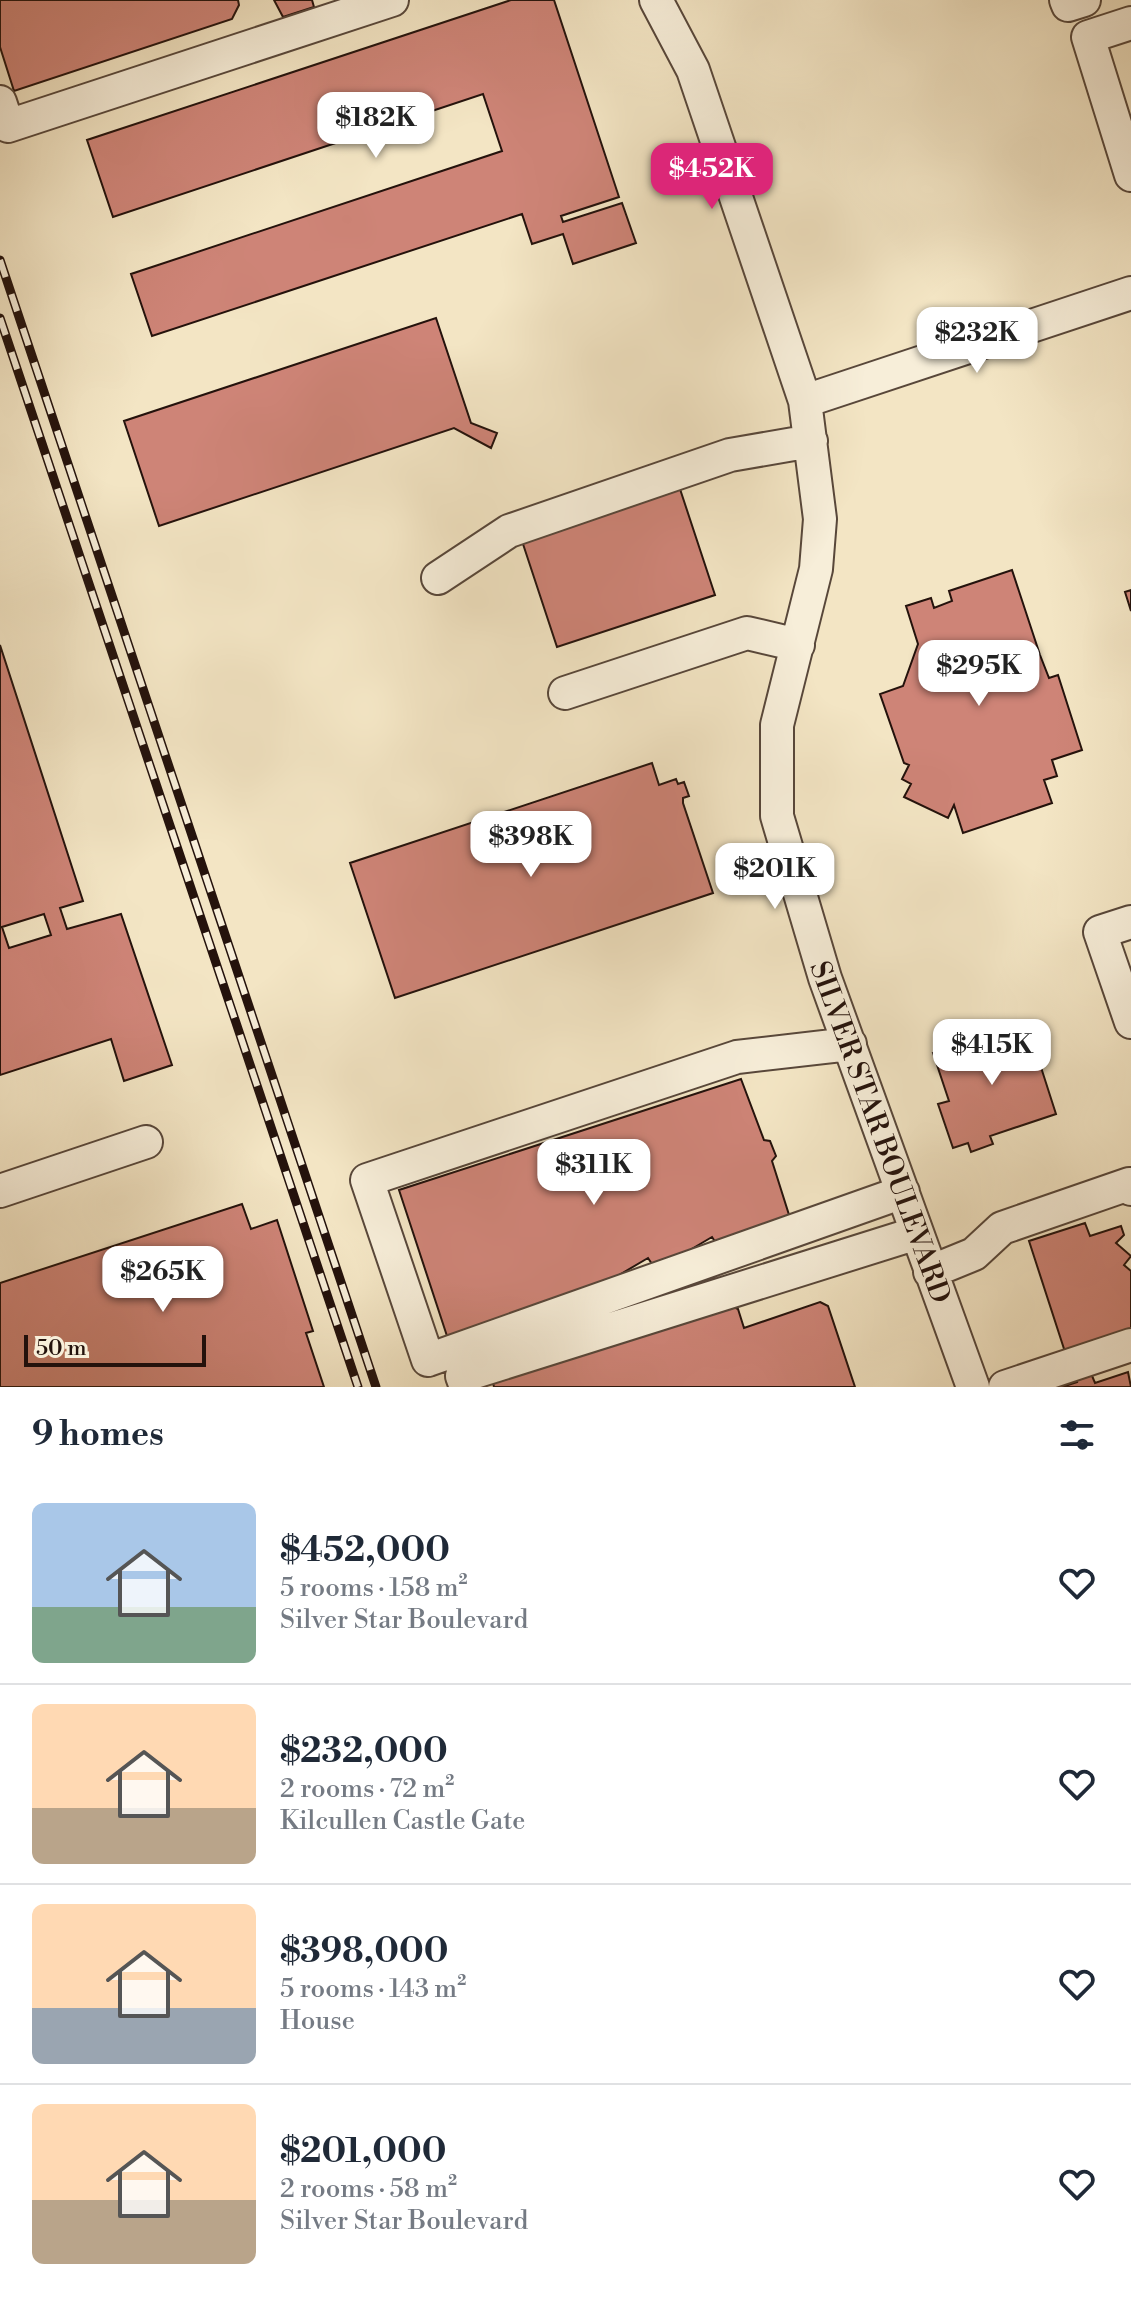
<!DOCTYPE html>
<html lang="en">
<head>
<meta charset="utf-8">
<style>
  :root { --surface:#fff; --page:#f2f2f3; --text:#1f2937; --muted:#747a83; --line:#e0e1e3; --accent:#db2777 }
  body { margin:0; font-family:"Libre Bodoni",serif; background:var(--page); color:var(--text); height:100vh; display:flex; flex-direction:column; font-size:30px; white-space:nowrap }
  * { box-sizing:border-box; margin:0 }
  p { font-size:26px; color:var(--muted) }
  .icon { flex:none; width:44px; height:44px; fill:none; stroke:currentColor; stroke-width:2; stroke-linecap:round; stroke-linejoin:round }
  .map { position:relative; height:1387px; overflow:hidden }
  .side { display:flex; flex-direction:column; background:var(--surface); flex:1 }
  .side>* { flex:none }
  .scale { position:absolute; left:24px; bottom:20px; width:182px; box-sizing:border-box; padding-left:8px; border:4px solid #24120c; border-top:0; font-size:22px; line-height:28px; white-space:nowrap; color:#24120c; -webkit-text-stroke:6px #f7eed9; paint-order:stroke }
  .price { position:absolute; translate:-50% -68px; padding:0 18px; border-radius:16px; background:#fff; color:#222; font-size:26px; line-height:52px; filter:drop-shadow(0 2px 4px #0008) }
  .price::after { content:''; position:absolute; left:50%; top:48px; width:24px; height:18px; margin-left:-12px; background:inherit; clip-path:polygon(0 0,100% 0,50% 100%) }
  .price.active { background:var(--accent); color:#fff }
  ul { padding:0; list-style:none }
  li { display:flex; align-items:center; gap:24px; height:200px; padding:0 32px }
  li+li { border-top:2px solid var(--line) }
  li span { display:grid; place-items:center; flex:none; width:224px; height:160px; border-radius:12px; color:#555 }
  li>.icon { margin-inline-start:auto }
  span .icon { width:96px; height:96px; fill:#fffc; stroke-width:1 }
  li b { font-size:34px }
  h2 { display:flex; justify-content:space-between; align-items:center; height:96px; padding:0 32px; font-size:34px }
  .map>svg:first-child { display:block }
  .building { fill:#ce8477; stroke:#24120c; stroke-width:2; fill-rule:evenodd }
  .lines { fill:none; stroke-linecap:round; stroke-linejoin:round }
  .minor-casing { stroke:#58473a; stroke-width:36 }
  .minor { stroke:#f7eed9; stroke-width:32 }
  .rail-casing { stroke:#24120c; stroke-width:9 }
  .rail { stroke:#f7eed9; stroke-width:6; stroke-dasharray:18; stroke-linecap:butt }
  .labels { text-anchor:middle; stroke-width:6; stroke-linejoin:round; paint-order:stroke }
  .street-label { font-size:28px; fill:#24120c; stroke:#f7eed9 }
</style>
</head>
<body>
<div class="map">
<svg width="1131" height="1387" viewBox="0 0 1131 1387">
  <rect width="100%" height="100%" fill="#f3e5c4"/>
  <filter id="stains"><feTurbulence type="fractalNoise" baseFrequency=".0025" numOctaves="4"/><feColorMatrix values="0 0 0 0 .2 0 0 0 0 .09 0 0 0 0 .02 0 0 0 .5 -.17"/></filter>
  <radialGradient id="worn" r=".72"><stop offset=".6" stop-color="#630" stop-opacity="0"/><stop offset="1" stop-color="#630" stop-opacity=".3"/></radialGradient>
  <path class="building" d="M0 0H238L239 5 232 19 14 91 0 47Z
    M274 0H312L314 7 283 17Z
    M511 0H554L619 197 561 216 563 222 622 203 636 243 573 264 563 234 532 244 522 214 152 336 131 274 502 151 483 94 113 217 87 140Z
    M436 318 471 423 497 433 491 448 454 428 159 526 124 421Z
    M680 489 715 595 557 647 522 541Z
    M1012 570 1040 655 1049 678 1058 675 1082 750 1052 760 1057 776 1044 780 1052 803 963 833 954 805 948 818 904 797 911 784 902 779 909 765 904 763 880 694 903 686 918 644 906 606 931 598 934 608 952 601 949 591Z
    M1131 590V611L1125 592Z
    M0 645 83 901 60 908 67 929 121 914 172 1065 124 1081 111 1039 0 1075ZM44 914 51 935 9 948 2 927Z
    M652 763 659 785 676 779 678 784 684 782 689 796 683 798V803L713 893 395 998 350 863Z
    M1018 1027 1026 1043 1041 1038 1047 1055 1038 1058 1056 1114 990 1136 993 1144 971 1152 968 1143 953 1148 938 1104 949 1101 933 1053Z
    M741 1079 764 1140 770 1141 776 1156 772 1161 790 1218 720 1249 712 1237 656 1270 648 1258 592 1291 448 1339 399 1190Z
    M242 1204 251 1229 277 1220 313 1331 306 1333 324 1387H0V1283Z
    M1085 1223 1090 1236 1121 1226 1124 1235 1116 1243 1131 1256 1124 1265 1131 1271V1332L1066 1355 1029 1241Z
    M820 1302 828 1306 855 1387H494L493 1383 727 1304 738 1309 744 1328Z
    M1090 1371 1095 1383 1128 1372 1131 1387H1062L1077 1382 1075 1376Z"/>
  <g class="lines">
    <g class="minor-casing">
      <path id="minor" d="M656 0 693 70 805 401 820 519 816 569 777 725V816L825 978 973 1387
        M1066 0 1068 5 1084 0
        M1131 23 1088 37 1131 175
        M0 102 8 126 392 0
        M805 401 1131 293
        M438 578 509 531 730 455 811 441
        M565 693 747 633 798 645
        M1131 922 1100 932 1131 1022
        M850 1044 737 1057 367 1180 428 1360 903 1192
        M0 1191 146 1142
        M930 1272 974 1254 1002 1228 1129 1184 1131 1189
        M466 1387 462 1376 917 1233
        M1005 1387 1131 1345"/>
    </g>
    <use href="#minor" class="minor"/>
    <g class="rail-casing">
      <path id="rail" d="M0 260 376 1387
        M0 318 358 1387"/>
    </g>
    <use href="#rail" class="rail"/>
  </g>
  <g class="labels">
    <g class="street-label">
      <text transform="translate(881 1132) rotate(70)" y="10">SILVER STAR BOULEVARD</text>
    </g>
  </g>
  <rect width="100%" height="100%" filter="url(#stains)"/>
  <rect width="100%" height="100%" fill="url(#worn)"/>
</svg>
<div class="scale">50 m</div>
<b class="price" style="left:376px;top:160px">$182K</b>
<b class="price active" style="left:712px;top:211px">$452K</b>
<b class="price" style="left:977px;top:375px">$232K</b>
<b class="price" style="left:979px;top:708px">$295K</b>
<b class="price" style="left:531px;top:879px">$398K</b>
<b class="price" style="left:775px;top:911px">$201K</b>
<b class="price" style="left:992px;top:1087px">$415K</b>
<b class="price" style="left:594px;top:1207px">$311K</b>
<b class="price" style="left:163px;top:1314px">$265K</b>
</div>
<section class="side">
<h2>9 homes<svg class="icon" aria-label="filters" viewBox="0 0 24 24"><path d="M4 7h16M4 17h16"/><circle cx="9" cy="7" r="2"/><circle cx="15" cy="17" r="2"/></svg></h2>
<ul>
<li><span style="background:linear-gradient(#a9c7e8 65%,#7fa58c 0)"><svg class="icon" aria-label="home" viewBox="0 0 24 24"><path d="M3 11l9-7 9 7M6 9v11h12V9"/></svg></span><div><b>$452,000</b><p>5 rooms · 158 m²</p><p>Silver Star Boulevard</p></div><svg class="icon" aria-label="heart" viewBox="0 0 24 24"><path d="M12 20l-8-8c-3-5 5-10 8-4 3-6 11-1 8 4z"/></svg></li>
<li><span style="background:linear-gradient(#ffd9b3 65%,#b9a48a 0)"><svg class="icon" aria-label="home" viewBox="0 0 24 24"><path d="M3 11l9-7 9 7M6 9v11h12V9"/></svg></span><div><b>$232,000</b><p>2 rooms · 72 m²</p><p>Kilcullen Castle Gate</p></div><svg class="icon" aria-label="heart" viewBox="0 0 24 24"><path d="M12 20l-8-8c-3-5 5-10 8-4 3-6 11-1 8 4z"/></svg></li>
<li><span style="background:linear-gradient(#ffd9b3 65%,#9aa5b1 0)"><svg class="icon" aria-label="home" viewBox="0 0 24 24"><path d="M3 11l9-7 9 7M6 9v11h12V9"/></svg></span><div><b>$398,000</b><p>5 rooms · 143 m²</p><p>House</p></div><svg class="icon" aria-label="heart" viewBox="0 0 24 24"><path d="M12 20l-8-8c-3-5 5-10 8-4 3-6 11-1 8 4z"/></svg></li>
<li><span style="background:linear-gradient(#ffd9b3 60%,#b9a48a 0)"><svg class="icon" aria-label="home" viewBox="0 0 24 24"><path d="M3 11l9-7 9 7M6 9v11h12V9"/></svg></span><div><b>$201,000</b><p>2 rooms · 58 m²</p><p>Silver Star Boulevard</p></div><svg class="icon" aria-label="heart" viewBox="0 0 24 24"><path d="M12 20l-8-8c-3-5 5-10 8-4 3-6 11-1 8 4z"/></svg></li>
</ul>
</section>
</body>
</html>
